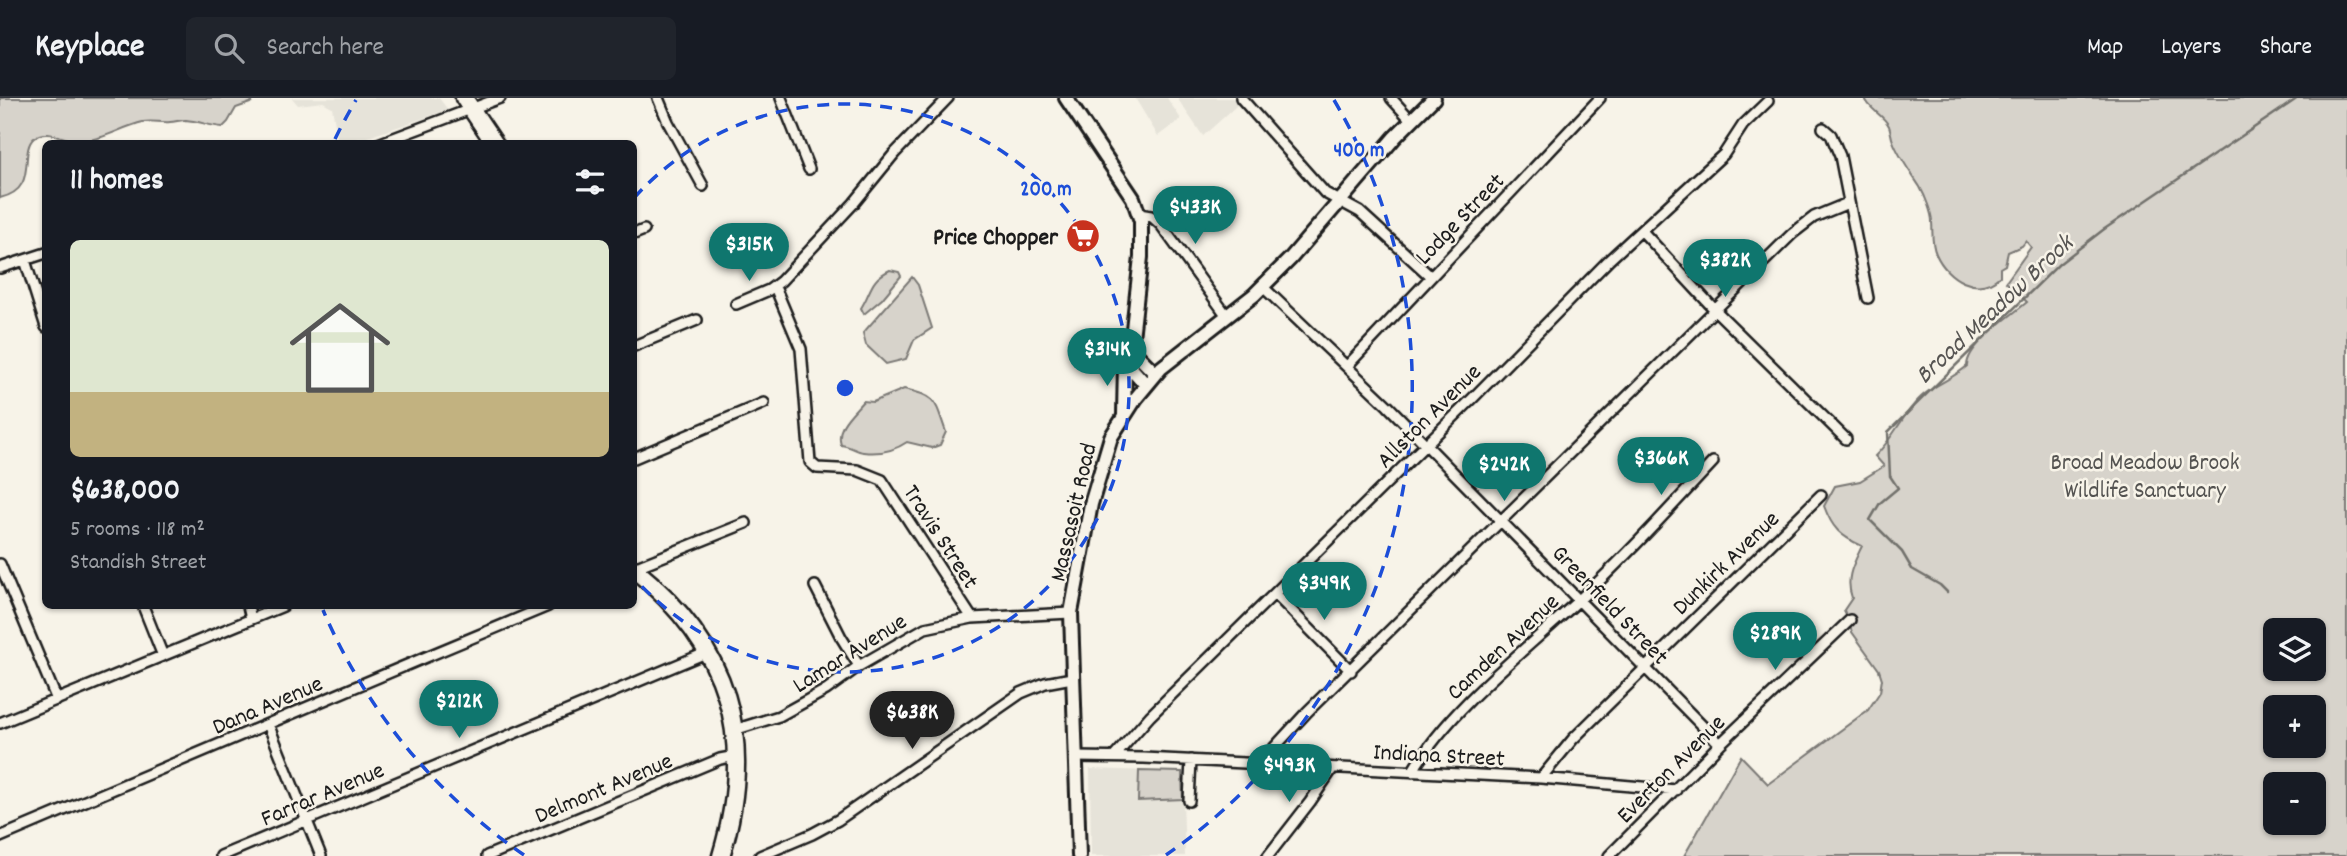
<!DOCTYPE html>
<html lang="en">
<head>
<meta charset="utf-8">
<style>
  :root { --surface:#171b24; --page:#20242c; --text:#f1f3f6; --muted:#9ea1a6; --line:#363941; --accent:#0f766e }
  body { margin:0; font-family:Dekko,sans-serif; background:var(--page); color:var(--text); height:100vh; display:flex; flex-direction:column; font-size:26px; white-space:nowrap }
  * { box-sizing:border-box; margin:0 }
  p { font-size:23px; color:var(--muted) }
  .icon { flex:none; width:38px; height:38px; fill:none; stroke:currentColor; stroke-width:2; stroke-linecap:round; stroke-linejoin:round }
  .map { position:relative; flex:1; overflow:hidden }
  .drawer { position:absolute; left:42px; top:42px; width:595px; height:469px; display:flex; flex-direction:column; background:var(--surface); border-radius:10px; box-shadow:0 2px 5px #0004 }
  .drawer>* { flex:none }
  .tools { position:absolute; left:2263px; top:520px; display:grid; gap:14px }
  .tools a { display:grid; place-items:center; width:63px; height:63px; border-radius:10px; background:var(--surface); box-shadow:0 2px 5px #0004; font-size:35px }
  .price { position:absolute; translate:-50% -60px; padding:0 16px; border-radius:24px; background:var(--accent); color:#fff; font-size:23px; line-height:46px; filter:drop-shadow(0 2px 4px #0008) }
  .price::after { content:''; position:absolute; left:50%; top:42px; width:21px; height:16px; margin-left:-10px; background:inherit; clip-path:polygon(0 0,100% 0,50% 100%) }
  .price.current { background:#222; color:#fff }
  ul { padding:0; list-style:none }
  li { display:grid; align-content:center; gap:14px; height:371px; padding:0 28px }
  li span { display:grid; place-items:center; height:217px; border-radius:10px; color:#555 }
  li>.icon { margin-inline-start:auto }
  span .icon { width:126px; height:126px; fill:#fffc; stroke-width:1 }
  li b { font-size:30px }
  h2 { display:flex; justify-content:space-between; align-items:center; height:84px; padding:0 28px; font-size:30px }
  header { display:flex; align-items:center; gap:42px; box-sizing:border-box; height:98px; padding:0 35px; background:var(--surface); border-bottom:2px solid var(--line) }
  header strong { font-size:33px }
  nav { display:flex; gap:38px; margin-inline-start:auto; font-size:24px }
  .search { width:490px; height:63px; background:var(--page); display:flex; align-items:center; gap:18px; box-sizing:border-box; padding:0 24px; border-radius:10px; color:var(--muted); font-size:26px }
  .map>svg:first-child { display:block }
  .built { fill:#e6e3d9 }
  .green { fill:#d7d3cb; stroke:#7a7874; stroke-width:2; fill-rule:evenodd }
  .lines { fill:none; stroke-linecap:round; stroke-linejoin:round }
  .stream { stroke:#72716c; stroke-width:2.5 }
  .street-casing { stroke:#1c1c1c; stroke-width:14 }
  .secondary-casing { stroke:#1c1c1c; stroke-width:18 }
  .highway-casing { stroke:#1c1c1c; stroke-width:21 }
  .street { stroke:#f7f3e8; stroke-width:9 }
  .secondary { stroke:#f7f3e8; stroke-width:12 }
  .highway { stroke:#f7f3e8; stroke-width:16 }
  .ring { fill:none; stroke:#1d4ed8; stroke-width:3.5; stroke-dasharray:12 9 }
  .labels { text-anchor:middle; stroke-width:5; stroke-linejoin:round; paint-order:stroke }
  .street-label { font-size:24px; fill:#1c1c1c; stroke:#f7f3e8 }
  .poi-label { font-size:24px; font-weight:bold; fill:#1c1c1c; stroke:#f7f3e8; text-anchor:end }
  .park-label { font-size:24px; fill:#545351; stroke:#f7f3e8 }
  .water-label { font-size:26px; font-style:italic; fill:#565452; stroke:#f7f3e8 }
  .centre { fill:#1d4ed8; stroke:#f7f3e8; stroke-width:3.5 }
  .ring-label { font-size:21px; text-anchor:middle; font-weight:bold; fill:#1d4ed8; stroke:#f7f3e8; stroke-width:5; stroke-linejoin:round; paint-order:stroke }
</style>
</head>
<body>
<header>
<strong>Keyplace</strong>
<div class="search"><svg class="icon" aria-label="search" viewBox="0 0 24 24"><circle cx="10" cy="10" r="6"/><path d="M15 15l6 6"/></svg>Search here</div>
<nav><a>Map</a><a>Layers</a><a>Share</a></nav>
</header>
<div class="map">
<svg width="2347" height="758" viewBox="0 0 2347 758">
  <rect width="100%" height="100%" fill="#f7f3e8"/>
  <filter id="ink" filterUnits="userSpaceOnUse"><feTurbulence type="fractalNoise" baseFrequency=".0143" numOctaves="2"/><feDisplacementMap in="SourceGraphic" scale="14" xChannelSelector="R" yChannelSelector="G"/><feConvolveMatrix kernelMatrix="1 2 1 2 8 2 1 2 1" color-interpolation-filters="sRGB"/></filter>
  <g filter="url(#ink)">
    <path class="built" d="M292 0H439L448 12 371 38 338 45 332 9 323 4 298 7Z
      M1135 0H1167L1181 21 1158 38Z
      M1177 0H1245L1203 38Z
      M1090 671 1182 674 1185 758H1091Z"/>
    <path class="green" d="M0 0H256L250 5 236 10 228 24 223 29C210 28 198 23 186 22 180 22 175 24 170 24 161 25 152 22 143 24 121 29 104 42 81 43 68 44 46 29 34 40 18 54 40 91 0 100Z
      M1865 0H2347V758H1684L1741 658 1768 686 1868 612 1880 594 1882 581 1879 572 1852 534 1844 512 1852 500C1845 480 1853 467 1862 448 1840 438 1832 430 1824 408L1835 388 1860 383 1884 368 1875 358C1893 341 1902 317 1920 300 1934 286 1953 281 1967 268 1967 247 2011 218 2027 204L2006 184 2031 149 2026 143 2022 148 2008 154 2005 167 2000 170V178C1978 199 1947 181 1936 156 1931 145 1933 135 1932 124 1932 115 1925 98 1920 89 1911 75 1899 59 1893 43 1891 39 1891 33 1889 28 1883 16 1869 12 1865 0ZM2275 532H2314V570H2275ZM2275 609H2314V648H2275ZM2275 686H2314V724H2275Z
      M890 172 899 174 901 178 882 201 864 216 861 210C872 193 869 182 890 172Z
      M912 179 918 187 932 230 914 242 906 261 886 266 866 247 863 235Z
      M904 291C938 298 935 304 946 334L940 347 932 350 907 344C894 353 879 356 863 354 856 353 850 348 841 347 835 329 852 316 863 303L873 304Z
      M1139 673 1182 674 1183 701 1138 703Z"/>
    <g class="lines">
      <path class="stream" d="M1947 494 1940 487 1912 471 1902 454 1870 422 1880 405 1898 390 1890 378 1888 334 2059 166 2103 132 2298 0"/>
      <g class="street-casing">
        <path id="street" d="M658 0 668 24 703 88
          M781 0 809 71
          M1241 0 1325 95 1360 114 1430 178
          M1391 0 1411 22
          M1823 30 1831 37 1840 58 1868 200
          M378 46 500 0
          M1139 116 1151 118 1161 127 1227 218
          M1642 133 1716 213 1846 341
          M634 136 644 132
          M25 162 46 229
          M0 170 46 155
          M1262 188 1388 308 1720 646
          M775 189 801 251 810 364 817 370 857 372 882 382 972 520
          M736 206 769 192 781 183 854 105 894 56 948 0
          M634 248 697 222
          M1347 268 1600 0
          M634 360 764 305
          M0 466 57 602
          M634 470 746 425
          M815 488 841 539 859 568
          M1275 496 1351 573
          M143 508 163 558
          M248 508 251 521
          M0 625 283 508
          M268 626 321 758
          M734 632 779 618 826 592 859 568 925 530 972 520 1071 515
          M1075 659 1144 660 1541 680 1676 692
          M1114 659 1150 618 1473 300 1609 162 1724 56 1743 27 1768 3
          M1260 665 1307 614 1792 136 1814 119 1848 105
          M1412 674C1451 609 1523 554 1579 502 1626 459 1669 411 1713 364
          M1541 680 1573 641 1821 397
          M1189 703 1191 662
          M0 739C183 662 365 584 548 508
          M221 758 708 554
          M487 758 720 661 736 658
          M760 758 812 736 838 722 1021 595 1045 585 1072 580
          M1268 758 1310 704 1333 670
          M1609 758 1720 646 1850 522"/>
      </g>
      <g class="secondary-casing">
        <path id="secondary" d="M1066 0 1133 100 1141 123V159L1132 240 1125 263 1124 317
          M1129 249 1156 276
          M1125 263 1146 287
          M1079 758 1071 515 1091 406 1111 339 1136 300 1161 270 1254 197 1290 161 1395 39 1434 0"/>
      </g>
      <g class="highway-casing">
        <path id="highway" d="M464 0 495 46
          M634 471C729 548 757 640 721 758"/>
      </g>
      <use href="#street" class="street"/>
      <use href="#secondary" class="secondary"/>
      <use href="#highway" class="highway"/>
    </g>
  </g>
  <g class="ring">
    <path d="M634 100A284 284 0 1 1 634 480"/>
    <path d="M524 757A567 567 0 0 1 323 512M335 41A567 567 0 0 1 356 2M1334 2A567 567 0 0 1 1166 757"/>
  </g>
  <defs>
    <g id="supermarket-disc" transform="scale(1.75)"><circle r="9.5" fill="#c8321e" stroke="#f7f3e8"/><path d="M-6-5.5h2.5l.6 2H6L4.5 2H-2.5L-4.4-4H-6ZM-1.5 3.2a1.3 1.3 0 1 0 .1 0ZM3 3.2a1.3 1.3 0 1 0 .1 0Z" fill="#fff"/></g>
  </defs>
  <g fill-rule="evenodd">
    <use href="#supermarket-disc" x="1083" y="138"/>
  </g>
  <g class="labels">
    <g class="street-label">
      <text transform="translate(1459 120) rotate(-46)" y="8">Lodge Street</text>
      <text transform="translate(1428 317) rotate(-45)" y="8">Allston Avenue</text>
      <text transform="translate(1072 414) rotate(-77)" y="8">Massasoit Road</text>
      <text transform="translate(942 438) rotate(57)" y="8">Travis Street</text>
      <text transform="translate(1725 464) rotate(-44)" y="8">Dunkirk Avenue</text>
      <text transform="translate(1611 506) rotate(46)" y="8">Greenfield Street</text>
      <text transform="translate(1502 548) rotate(-43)" y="8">Camden Avenue</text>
      <text transform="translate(849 554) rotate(-32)" y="8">Lamar Avenue</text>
      <text transform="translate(267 606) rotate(-23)" y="8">Dana Avenue</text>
      <text transform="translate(1439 656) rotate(3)" y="8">Indiana Street</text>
      <text transform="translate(1670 670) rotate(-45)" y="8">Everton Avenue</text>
      <text transform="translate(603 689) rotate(-23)" y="8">Delmont Avenue</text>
      <text transform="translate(322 695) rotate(-23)" y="8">Farrar Avenue</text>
    </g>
    <g class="poi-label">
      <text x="1058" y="146">Price Chopper</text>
    </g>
    <g class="park-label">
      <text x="2145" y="371">Broad Meadow Brook<tspan x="2145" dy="28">Wildlife Sanctuary</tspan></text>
    </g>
    <g class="water-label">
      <text transform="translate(1993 210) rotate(-43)" y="9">Broad Meadow Brook</text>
    </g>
  </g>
  <circle cx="845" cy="290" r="10" class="centre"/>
  <g class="ring-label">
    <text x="1359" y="58">400 m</text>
    <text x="1046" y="97">200 m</text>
  </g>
</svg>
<div class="tools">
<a><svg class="icon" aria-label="layers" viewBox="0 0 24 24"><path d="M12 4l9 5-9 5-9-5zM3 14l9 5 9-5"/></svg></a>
<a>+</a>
<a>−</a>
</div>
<b class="price" style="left:1195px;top:148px">$433K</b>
<b class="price" style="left:749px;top:185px">$315K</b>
<b class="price" style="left:1725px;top:201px">$382K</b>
<b class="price" style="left:1107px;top:290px">$314K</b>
<b class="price" style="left:1661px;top:399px">$366K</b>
<b class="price" style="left:1504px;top:405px">$242K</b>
<b class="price" style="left:1324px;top:524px">$349K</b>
<b class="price" style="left:1775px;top:574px">$289K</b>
<b class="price" style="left:459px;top:642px">$212K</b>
<b class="price current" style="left:912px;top:653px">$638K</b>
<b class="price" style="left:1289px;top:706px">$493K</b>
<section class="drawer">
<h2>11 homes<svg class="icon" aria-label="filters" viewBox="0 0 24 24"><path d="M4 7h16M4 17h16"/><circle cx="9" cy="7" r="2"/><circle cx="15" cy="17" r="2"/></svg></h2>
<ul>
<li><span style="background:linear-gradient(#dfe7d0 70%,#c2b280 0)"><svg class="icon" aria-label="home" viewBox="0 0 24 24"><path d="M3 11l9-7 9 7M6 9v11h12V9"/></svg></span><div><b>$638,000</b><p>5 rooms · 118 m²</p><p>Standish Street</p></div></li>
</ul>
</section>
</div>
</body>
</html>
